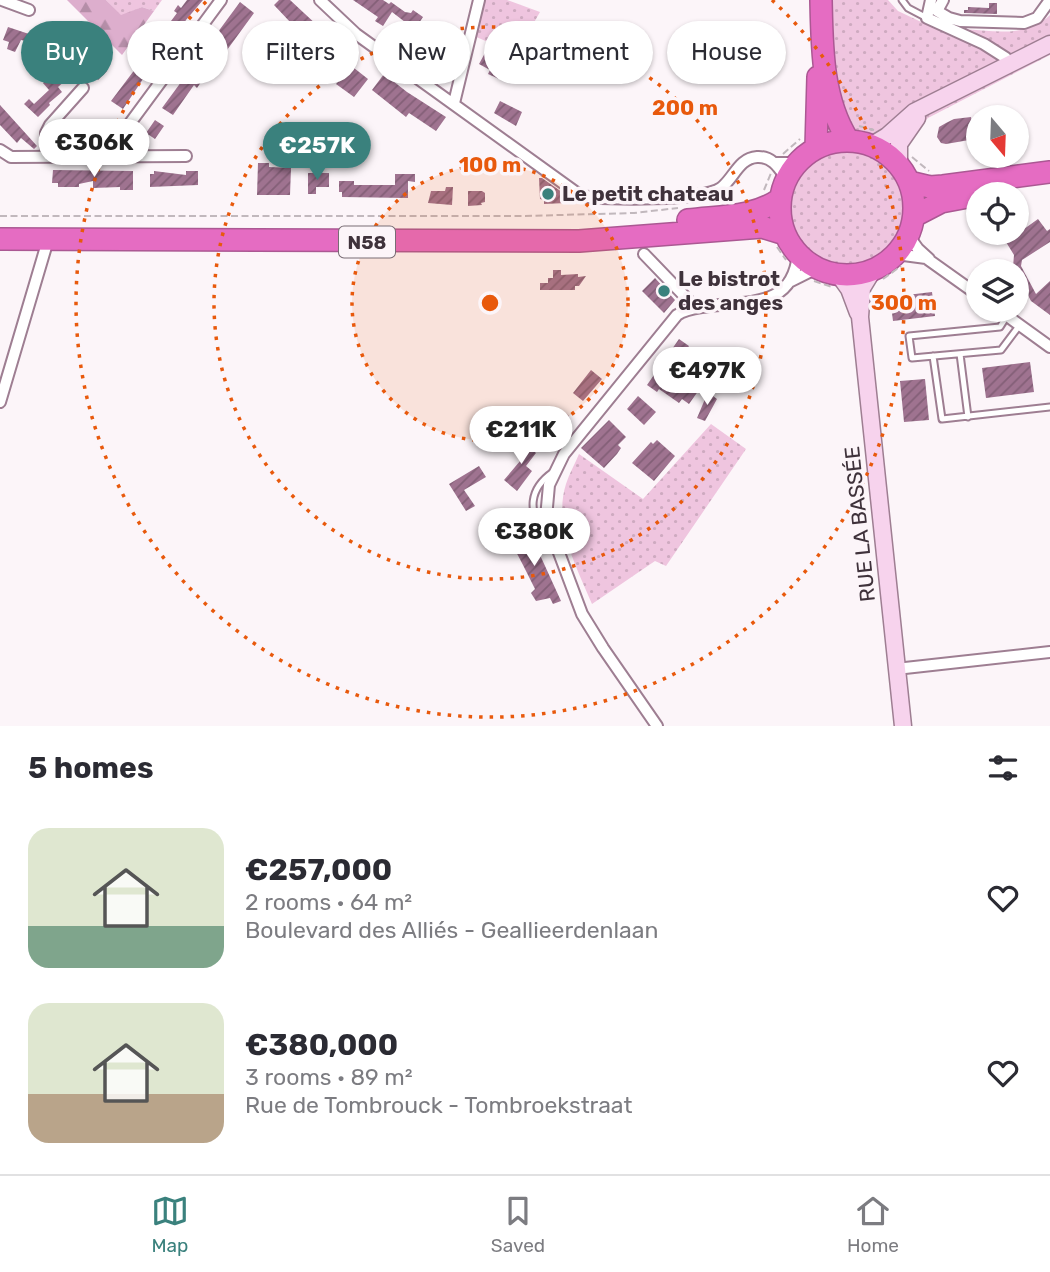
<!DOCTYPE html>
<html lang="en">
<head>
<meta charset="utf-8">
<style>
  :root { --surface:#fff; --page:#f7f7f7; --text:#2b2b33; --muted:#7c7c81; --line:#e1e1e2; --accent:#3a817d }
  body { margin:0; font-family:Rubik,sans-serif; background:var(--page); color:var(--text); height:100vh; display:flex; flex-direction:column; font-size:26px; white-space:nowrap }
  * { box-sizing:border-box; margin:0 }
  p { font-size:23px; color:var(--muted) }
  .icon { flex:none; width:38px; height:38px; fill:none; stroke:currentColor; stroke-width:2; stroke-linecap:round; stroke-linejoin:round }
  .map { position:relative; height:726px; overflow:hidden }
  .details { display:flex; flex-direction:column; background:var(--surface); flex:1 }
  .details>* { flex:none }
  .top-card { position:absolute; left:21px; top:21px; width:1008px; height:63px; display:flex; gap:14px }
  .needle { width:46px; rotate:161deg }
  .fabs { position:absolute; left:966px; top:105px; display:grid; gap:14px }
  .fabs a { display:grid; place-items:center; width:63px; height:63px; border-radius:50%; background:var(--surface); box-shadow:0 2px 5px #0004; font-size:35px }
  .price { position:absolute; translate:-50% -60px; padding:0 16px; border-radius:24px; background:#fff; color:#222; font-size:23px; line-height:46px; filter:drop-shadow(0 2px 4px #0008) }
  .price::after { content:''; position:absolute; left:50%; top:42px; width:21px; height:16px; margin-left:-10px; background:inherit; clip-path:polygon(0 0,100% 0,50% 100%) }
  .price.current { background:var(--accent); color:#fff }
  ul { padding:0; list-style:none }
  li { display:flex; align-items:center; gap:21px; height:175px; padding:0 28px }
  li span { display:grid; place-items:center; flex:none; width:196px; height:140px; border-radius:21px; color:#555 }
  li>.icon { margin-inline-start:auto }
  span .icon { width:84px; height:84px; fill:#fffc; stroke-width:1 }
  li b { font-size:30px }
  h2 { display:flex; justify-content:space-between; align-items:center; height:84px; padding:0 28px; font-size:30px }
  .pill { padding:0 24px; border-radius:32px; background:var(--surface); box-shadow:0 2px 5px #0004; font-size:24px; line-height:63px }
  .pill.current { background:var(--accent); color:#fff }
  .tab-bar { display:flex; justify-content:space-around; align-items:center; height:98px; border-top:2px solid var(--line); background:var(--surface); font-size:19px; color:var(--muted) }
  .tab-bar a { display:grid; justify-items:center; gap:4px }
  .tab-bar .current { color:var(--accent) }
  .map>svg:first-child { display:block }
  .grass { fill:url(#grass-dots) }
  .forest { fill:url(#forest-firs) }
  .building { fill:url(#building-hatch) }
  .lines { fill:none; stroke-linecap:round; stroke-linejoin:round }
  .lane-casing { stroke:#9e7e92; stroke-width:9 }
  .street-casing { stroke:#9e7e92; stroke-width:14 }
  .secondary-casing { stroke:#9e7e92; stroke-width:19 }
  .highway-casing { stroke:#ab5893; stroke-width:24 }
  .path { stroke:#c1b8bd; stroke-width:2; stroke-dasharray:7 3.5; stroke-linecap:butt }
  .lane { stroke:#fff; stroke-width:5 }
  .street { stroke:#fff; stroke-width:10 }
  .secondary { stroke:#f7d3ed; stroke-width:16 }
  .highway { stroke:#e56cc2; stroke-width:21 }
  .ring { fill:none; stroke:#e8590c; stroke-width:3.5; stroke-dasharray:3.5 7 }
  .poi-dot { fill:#3a817d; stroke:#fcf5f9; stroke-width:2.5 }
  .labels { text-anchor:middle; stroke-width:7; stroke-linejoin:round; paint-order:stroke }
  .shield { fill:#fcf5f9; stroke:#786c74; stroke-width:2 }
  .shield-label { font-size:19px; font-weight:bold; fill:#3f323b }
  .poi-label { font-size:21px; font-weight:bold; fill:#3f323b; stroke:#fcf5f9; text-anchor:start }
  .street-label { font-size:21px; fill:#3f323b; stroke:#fcf5f9 }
  .centre { fill:#e8590c; stroke:#fcf5f9; stroke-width:3.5 }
  .ring-label { font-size:21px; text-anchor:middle; font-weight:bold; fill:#e8590c; stroke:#fcf5f9; stroke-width:7; stroke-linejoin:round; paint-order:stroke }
</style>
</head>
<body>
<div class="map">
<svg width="1050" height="726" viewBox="0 0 1050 726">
  <defs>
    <pattern id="grass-dots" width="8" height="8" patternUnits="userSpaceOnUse" patternTransform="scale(1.75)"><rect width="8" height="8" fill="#efc5df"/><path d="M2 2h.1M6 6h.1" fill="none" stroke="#ceaac0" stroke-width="1.8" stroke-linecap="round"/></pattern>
    <pattern id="forest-firs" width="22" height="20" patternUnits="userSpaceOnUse" patternTransform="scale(1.75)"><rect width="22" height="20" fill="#ddaecd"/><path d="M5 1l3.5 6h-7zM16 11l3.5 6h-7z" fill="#b58ea8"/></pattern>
    <pattern id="building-hatch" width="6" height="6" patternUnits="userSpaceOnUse" patternTransform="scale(1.75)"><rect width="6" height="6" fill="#9f7390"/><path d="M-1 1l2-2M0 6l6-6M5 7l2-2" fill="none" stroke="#835f77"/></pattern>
  </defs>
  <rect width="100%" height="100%" fill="#fcf5f9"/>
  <path class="grass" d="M106 0H162L154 11 142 7 121 16Z
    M482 0H507L540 12 516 54 474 36Z
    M830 0H888L898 11 955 38 963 29C994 31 1026 38 1050 15V55L928 118 915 131 886 126 870 135 852 131 838 104Z
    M790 208a57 57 0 1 1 114 0a57 57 0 1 1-114 0Z
    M711 424 746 449 666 566 655 561 592 604C577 568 553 524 566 484 569 474 575 464 579 454L643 499Z"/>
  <path class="forest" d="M67 0H106L121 15 142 7 154 11 122 55Z"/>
  <path class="building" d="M187 0H203L186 20 173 43 171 42 167 47 153 37 166 23 168 25 177 13 174 11 178 5 181 8Z
    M279 0H290L347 53 340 61 351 72 354 68 368 79 354 97 336 84 338 82 320 66 327 59 300 33 295 39 285 29 291 23 274 5Z
    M353 0H383L389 4 391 2 405 12 411 13 413 10 423 17 417 26 433 22 435 24 434 30 444 36 439 44 446 49 444 52 456 60 453 73 419 51 426 40 414 31 408 39 398 33 405 22 392 12 383 26 375 21 378 17Z
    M240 2 254 13 219 61 223 68 212 66 197 88 194 85 173 115 162 108Z
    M989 3H997V14L964 13V10H968V7L989 8Z
    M8 27 29 34 26 41 21 40 15 52 7 49 9 42 3 40Z
    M79 39 88 48 64 75 67 79 58 87 62 92 49 103 50 105 38 117 24 104 29 99 34 104 49 90 43 83 66 63 60 57Z
    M148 52 158 60 148 78 145 76 123 109 111 101Z
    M485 53 496 58 498 53 509 59 499 79 488 74 490 70 479 64Z
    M96 61 107 71 98 80 88 69Z
    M384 74 407 92 446 117 436 131 409 113 406 117 372 90Z
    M500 101 522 112 516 126 494 113Z
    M0 105 37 146 34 149 21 138 17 143 0 125Z
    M971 117 975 139 946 144 941 143 937 137 939 127 946 123 954 119Z
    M155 120 164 126 155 139 146 133Z
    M93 126H112V141L68 139V127L93 128Z
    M258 163H269V167L291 168 290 195H257Z
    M53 170 133 171V190H120V187L93 188V181L79 184V187H58V183H52Z
    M154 171 186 175V171H198V185L150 187V174H154Z
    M308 173H329V187H316V194H308Z
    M395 174H415V182L408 181V198L342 197V192H339V181H354V185H395Z
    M539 178H542L569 197 566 199V203L544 204V200L540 199Z
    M446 187H453L452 205 428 203 431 191H445Z
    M468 191H482L485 193V202L481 203 482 205 468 206Z
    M1038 219 1047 231 1050 229V242L1022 260 1021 266 1036 294 1050 281V315L1031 301 1013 267 1014 255 1006 242Z
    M553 270H561V275L578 274V277L586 276 579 286H575V290H540V283H548V278H553Z
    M655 278 675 300 664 313 642 291Z
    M932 292 935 316 893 321 890 297Z
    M679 339 689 346 687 349 702 359 697 366 695 365 688 378 701 387 689 404 682 399 679 403 659 389 657 392 647 385Z
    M1030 362 1034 392 986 398 982 368Z
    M591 370 602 379 583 401 573 393Z
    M925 379 929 420 904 422 900 381Z
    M708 392 717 399 705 421 697 418Z
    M638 396 656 412 644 425 627 409Z
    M562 410 569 416 551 438 543 432 546 428 544 427 557 411 560 413Z
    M609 420 626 437 618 445 621 448 617 454 604 468 581 448Z
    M520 439 536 453 526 466 532 471 517 491 504 480 526 454 522 457 512 449Z
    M657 440 675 456 654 481 632 463 651 442 653 444Z
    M479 466 486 477 464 490 475 506 466 511 449 484Z
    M524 529 538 556 540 555 561 601 553 604 550 598 536 601 531 593 535 589 523 565 512 544 508 546 504 540Z"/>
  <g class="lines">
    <g class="lane-casing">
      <path id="lane" d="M902 0 908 8 927 18
        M1007 316 1000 327 909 336 912 358 1001 350 1019 326
        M960 354 968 417
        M933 356 942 419 1050 407
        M548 532C525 513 530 488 553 472"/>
    </g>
    <g class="street-casing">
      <path id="street" d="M2 0 29 10
        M320 0 356 34 581 196C604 200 705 201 721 188 734 178 739 158 757 157 772 156 779 168 786 178
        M931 0 927 18 984 44 1006 58 1008 64
        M943 0 937 11 949 18 960 21 1024 23 1037 18 1050 0
        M454 103 479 0
        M0 150 11 157 186 156
        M47 156 46 133 50 125 83 88
        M127 156 128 126 221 0
        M775 163H796
        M908 235 918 249 929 259
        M644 254 696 308
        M896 254 926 258 978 295
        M791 281 817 268
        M999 310 1050 347
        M0 402 48 240
        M896 669 1050 652
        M657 726 603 648 582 614 546 518 549 485 564 454 677 315C687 308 698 308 709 306 751 301 793 307 798 254"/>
    </g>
    <g class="secondary-casing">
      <path id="secondary" d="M872 145 887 136 914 112 1050 44
        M899 165V144L917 118
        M873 270 862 288 860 317 903 726
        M839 275 849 289 858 313"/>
    </g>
    <g class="highway-casing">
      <path id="highway" d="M821 0C822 47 822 99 848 140
        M780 208a67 67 0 1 1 134 0a67 67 0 1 1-134 0Z
        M816 147 818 77
        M909 182 930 187 943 186 1050 172
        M914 216 941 202 973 196
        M688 220C720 216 753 218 780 199
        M0 239 579 241 762 227 785 234"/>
    </g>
    <path class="path" d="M859 126 874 130
      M783 154 800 139
      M912 157 929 171
      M764 190 771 173
      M0 216H523L634 213 678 208
      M777 247 786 260
      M883 279 901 266
      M814 281 832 287"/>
    <use href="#lane" class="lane"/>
    <use href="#street" class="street"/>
    <use href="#secondary" class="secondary"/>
    <use href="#highway" class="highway"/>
  </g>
  <circle cx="490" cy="303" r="138" fill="#e8590c" fill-opacity=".12"/>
  <g class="ring">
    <circle cx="490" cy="303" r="138"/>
    <circle cx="490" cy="303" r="276"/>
    <path d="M772 0A414 414 0 1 1 208 0"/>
  </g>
  <g class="poi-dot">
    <circle cx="548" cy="194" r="7"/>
    <circle cx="664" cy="291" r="7"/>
  </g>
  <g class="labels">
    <rect class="shield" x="339" y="226.5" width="56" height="31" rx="5"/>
    <g class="shield-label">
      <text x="367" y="249">N58</text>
    </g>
    <g class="poi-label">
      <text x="562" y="201">Le petit chateau</text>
      <text x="678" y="286">Le bistrot<tspan x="678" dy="24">des anges</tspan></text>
    </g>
    <g class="street-label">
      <text transform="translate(860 524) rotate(-96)" y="7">RUE LA BASSÉE</text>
    </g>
  </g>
  <circle cx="490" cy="303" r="10" class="centre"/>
  <g class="ring-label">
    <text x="685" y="115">200 m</text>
    <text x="490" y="172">100 m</text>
    <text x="904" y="310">300 m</text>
  </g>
</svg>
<div class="fabs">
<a><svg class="needle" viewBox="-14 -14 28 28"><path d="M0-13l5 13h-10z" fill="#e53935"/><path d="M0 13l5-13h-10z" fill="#7c7c81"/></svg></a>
<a><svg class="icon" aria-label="locate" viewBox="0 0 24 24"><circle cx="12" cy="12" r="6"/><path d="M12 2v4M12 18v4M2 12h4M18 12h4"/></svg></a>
<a><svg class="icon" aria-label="layers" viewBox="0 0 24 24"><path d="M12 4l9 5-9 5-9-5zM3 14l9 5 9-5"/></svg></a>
</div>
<b class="price" style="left:94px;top:179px">€306K</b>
<b class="price current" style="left:317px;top:182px">€257K</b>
<b class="price" style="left:707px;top:407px">€497K</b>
<b class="price" style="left:521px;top:466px">€211K</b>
<b class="price" style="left:534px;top:568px">€380K</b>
<div class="top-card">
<a class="pill current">Buy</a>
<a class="pill">Rent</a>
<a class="pill">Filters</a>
<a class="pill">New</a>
<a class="pill">Apartment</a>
<a class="pill">House</a>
</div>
</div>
<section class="details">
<h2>5 homes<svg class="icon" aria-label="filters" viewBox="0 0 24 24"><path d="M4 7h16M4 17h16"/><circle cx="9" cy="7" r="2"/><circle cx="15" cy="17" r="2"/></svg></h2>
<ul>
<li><span style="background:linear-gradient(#dfe7d0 70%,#7fa58c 0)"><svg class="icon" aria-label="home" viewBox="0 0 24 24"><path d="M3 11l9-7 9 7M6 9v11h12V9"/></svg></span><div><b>€257,000</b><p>2 rooms · 64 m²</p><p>Boulevard des Alliés - Geallieerdenlaan</p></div><svg class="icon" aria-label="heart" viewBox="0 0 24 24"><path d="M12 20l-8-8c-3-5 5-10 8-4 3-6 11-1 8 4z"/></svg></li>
<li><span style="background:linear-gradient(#dfe7d0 65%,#b9a48a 0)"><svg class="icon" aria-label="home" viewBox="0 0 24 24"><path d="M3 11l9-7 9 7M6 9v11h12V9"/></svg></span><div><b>€380,000</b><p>3 rooms · 89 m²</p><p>Rue de Tombrouck - Tombroekstraat</p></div><svg class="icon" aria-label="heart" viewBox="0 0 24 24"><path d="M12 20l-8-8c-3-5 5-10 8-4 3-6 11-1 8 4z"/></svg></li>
</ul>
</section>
<nav class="tab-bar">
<a class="current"><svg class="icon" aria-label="map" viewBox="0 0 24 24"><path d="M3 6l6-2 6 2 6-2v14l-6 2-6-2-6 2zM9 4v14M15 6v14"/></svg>Map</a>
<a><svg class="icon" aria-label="saved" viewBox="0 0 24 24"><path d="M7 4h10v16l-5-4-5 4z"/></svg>Saved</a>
<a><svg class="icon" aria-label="home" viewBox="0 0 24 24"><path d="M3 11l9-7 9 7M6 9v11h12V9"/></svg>Home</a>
</nav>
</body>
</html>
